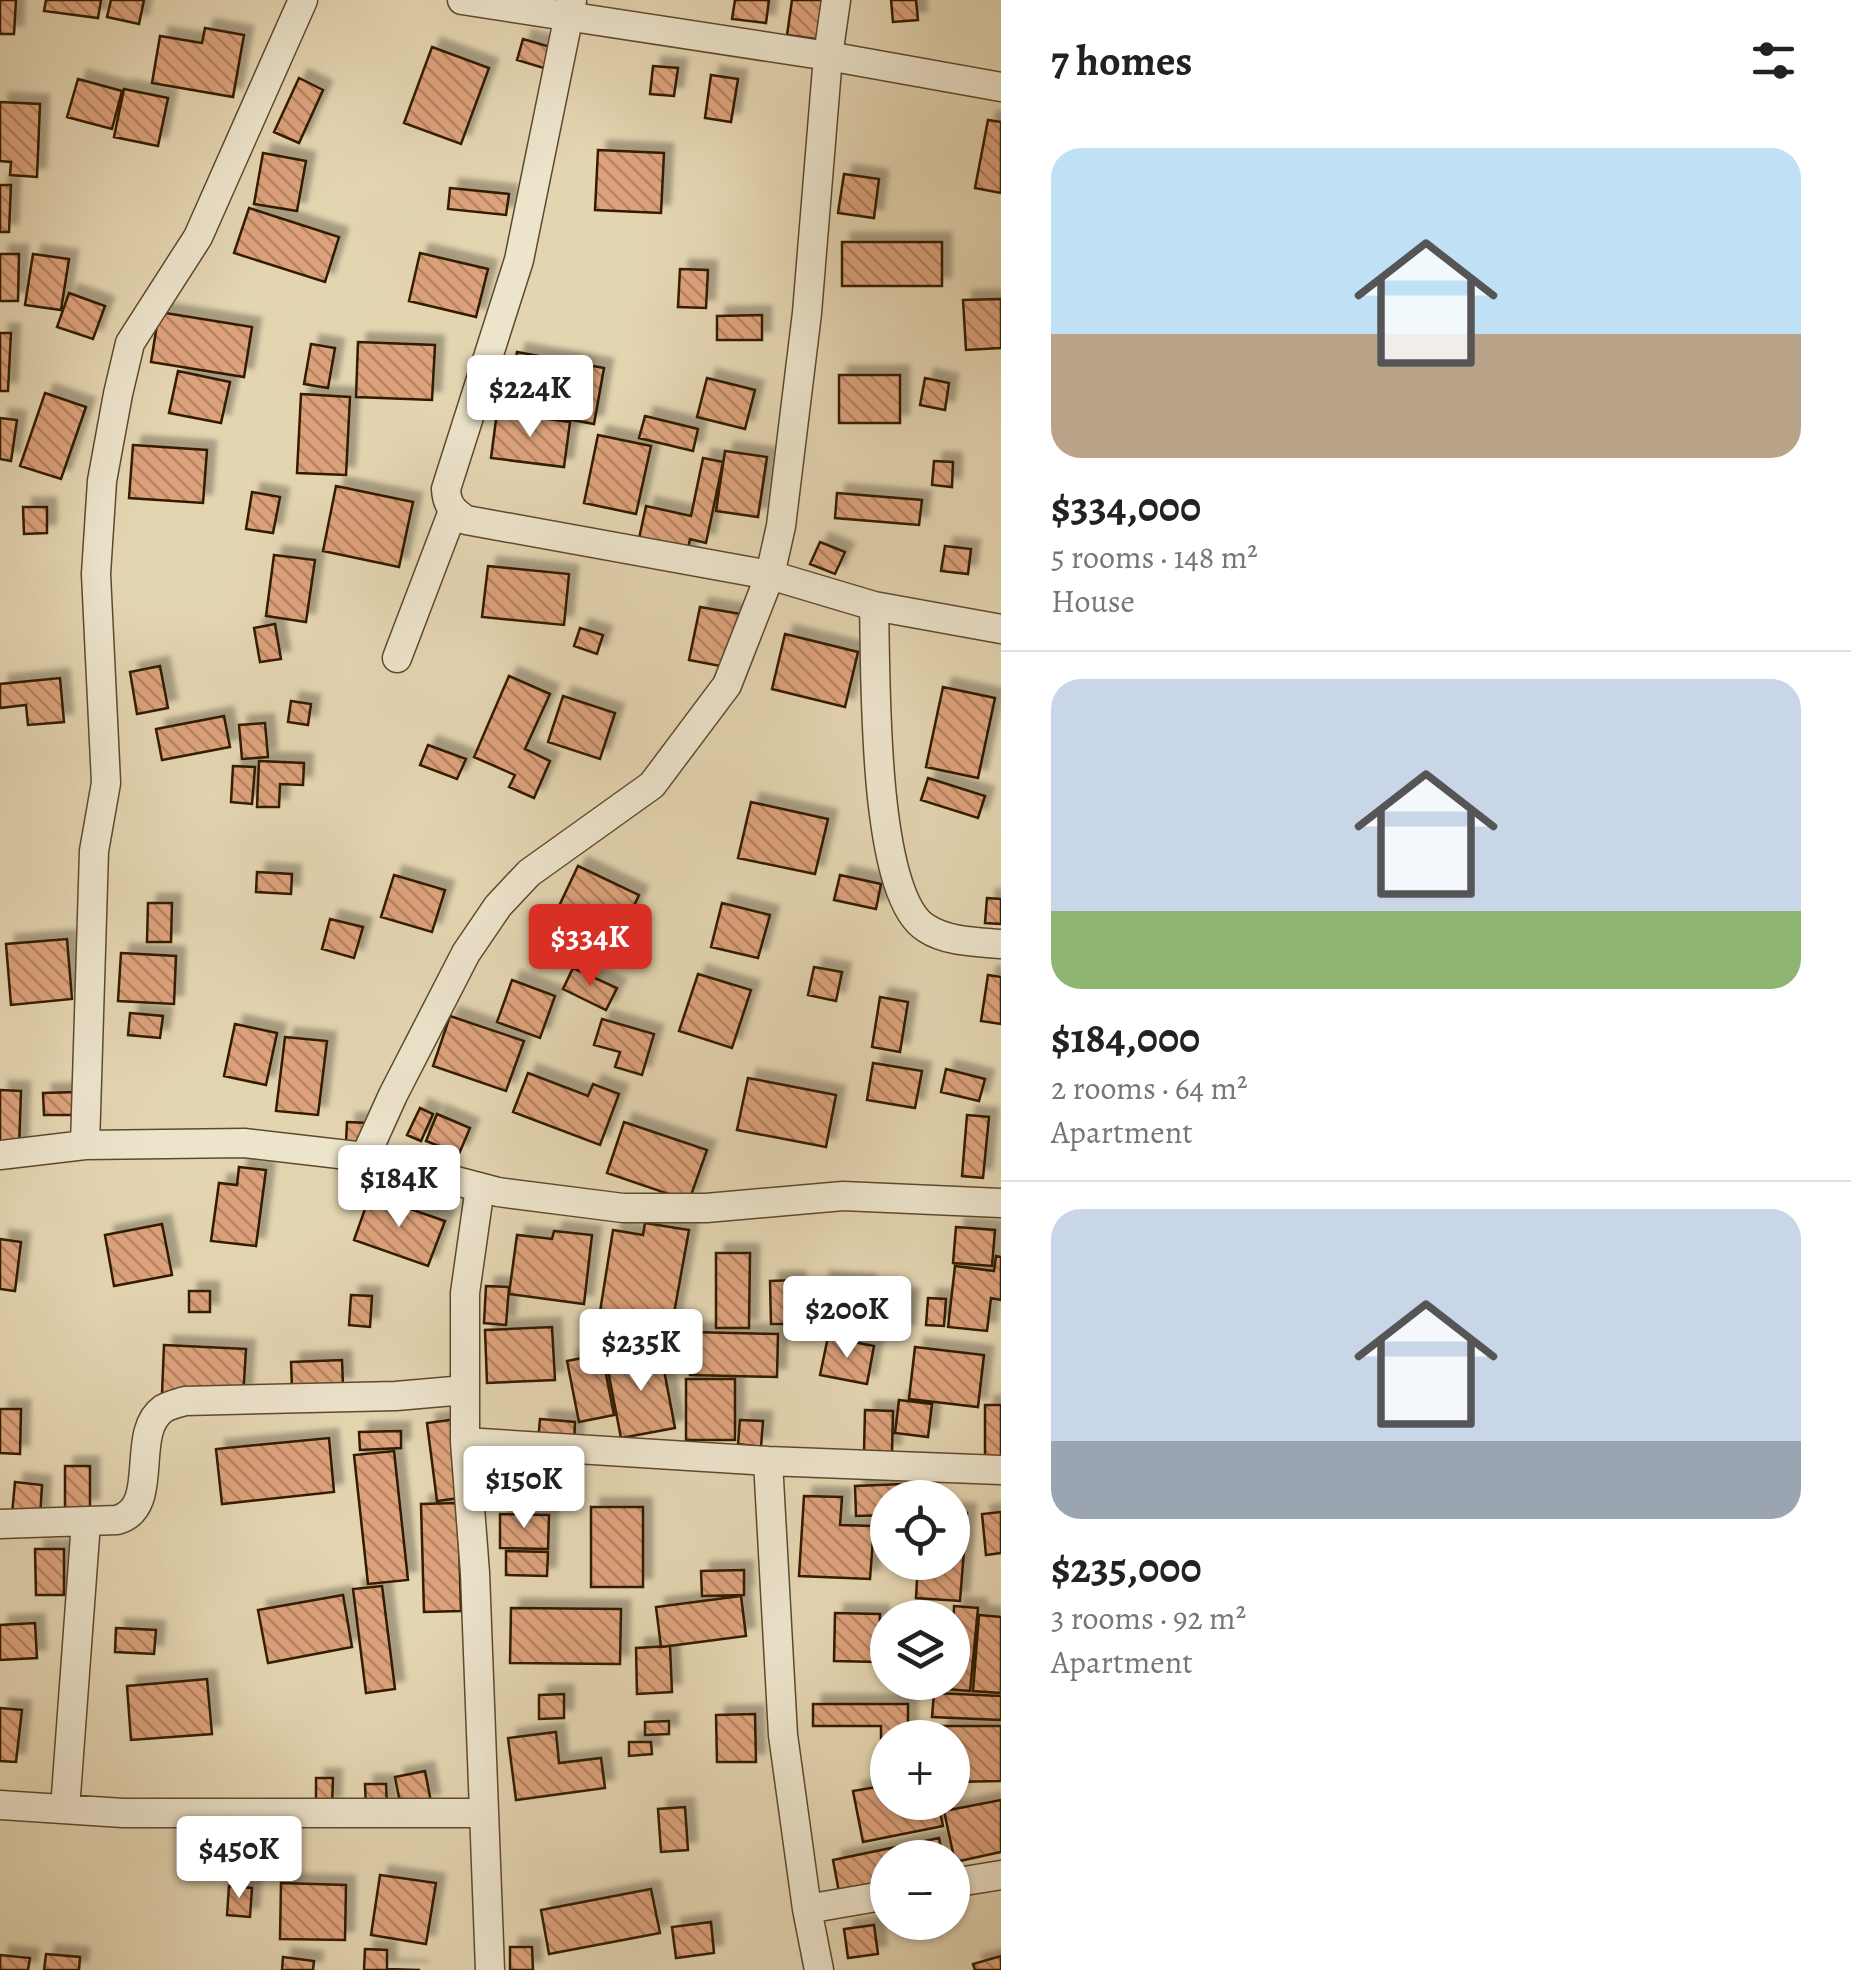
<!DOCTYPE html>
<html lang="en">
<head>
<meta charset="utf-8">
<style>
  :root { --surface:#fff; --page:#f2f2f2; --text:#222; --muted:#767676; --line:#e0e0e0; --accent:#d93025 }
  body { margin:0; font-family:Alegreya,serif; background:var(--page); color:var(--text); height:100vh; display:flex; flex-direction:column; font-size:38px; white-space:nowrap }
  * { box-sizing:border-box; margin:0 }
  p { font-size:32px; color:var(--muted) }
  .icon { flex:none; width:55px; height:55px; fill:none; stroke:currentColor; stroke-width:2; stroke-linecap:round; stroke-linejoin:round }
  .map { position:relative; flex:1; overflow:hidden }
  .side { display:flex; flex-direction:column; background:var(--surface); width:850px }
  .side>* { flex:none }
  .fabs { position:absolute; left:870px; top:1480px; display:grid; gap:20px }
  .fabs a { display:grid; place-items:center; width:100px; height:100px; border-radius:50%; background:var(--surface); box-shadow:0 2px 8px #0004; font-size:50px }
  .price { position:absolute; translate:-50% -85px; padding:0 22px; border-radius:10px; background:#fff; color:#222; font-size:32px; line-height:65px; filter:drop-shadow(0 2px 5px #0008) }
  .price::after { content:''; position:absolute; left:50%; top:60px; width:30px; height:22px; margin-left:-15px; background:inherit; clip-path:polygon(0 0,100% 0,50% 100%) }
  .price.current { background:var(--accent); color:#fff }
  ul { padding:0; list-style:none }
  li { display:grid; align-content:center; gap:20px; height:530px; padding:0 50px }
  li+li { border-top:2px solid var(--line) }
  li span { display:grid; place-items:center; height:310px; border-radius:30px; color:#555 }
  li>.icon { margin-inline-start:auto }
  span .icon { width:180px; height:180px; fill:#fffc; stroke-width:1 }
  li b { font-size:42px }
  h2 { display:flex; justify-content:space-between; align-items:center; height:120px; padding:0 50px; font-size:42px }
  main { display:flex; flex:1; min-height:0 }
  .map>svg:first-child { display:block }
  .building { fill:url(#building-back-hatch); stroke:#301a00; stroke-width:2.5; filter:url(#shadow) }
  .lines { fill:none; stroke-linecap:round; stroke-linejoin:round }
  .minor-casing { stroke:#5d492c; stroke-width:31 }
  .minor { stroke:#ede4cc; stroke-width:28 }
</style>
</head>
<body>
<main>
<div class="map">
<svg width="1001" height="1970" viewBox="0 0 1001 1970">
  <defs>
    <pattern id="building-back-hatch" width="6" height="6" patternUnits="userSpaceOnUse" patternTransform="scale(2.5)"><rect width="6" height="6" fill="#dda27c"/><path d="M-1 5l2 2M0 0l6 6M5-1l2 2" fill="none" stroke="#b48363"/></pattern>
    <filter id="shadow"><feDropShadow dx="9" dy="-9" stdDeviation="2.5" flood-color="#0004"/></filter>
  </defs>
  <rect width="100%" height="100%" fill="#e4d5b1"/>
  <filter id="stains"><feTurbulence type="fractalNoise" baseFrequency=".002" numOctaves="4"/><feColorMatrix values="0 0 0 0 .2 0 0 0 0 .09 0 0 0 0 .02 0 0 0 .5 -.17"/></filter>
  <radialGradient id="worn" r=".72"><stop offset=".6" stop-color="#630" stop-opacity="0"/><stop offset="1" stop-color="#630" stop-opacity=".3"/></radialGradient>
  <path class="building" d="M0 0H16L14 34H0Z
    M46 0H101L98 18 44 11Z
    M111 0H144L139 24 107 17Z
    M735 0H769L766 23 732 19Z
    M792 0H828L823 40 787 35Z
    M891 0H916L918 20 893 22Z
    M205 28 244 35 233 97 152 83 160 36 202 43Z
    M523 39 554 48 547 69 517 60Z
    M432 47 489 68 461 144 404 123Z
    M653 66 678 68 674 96 650 94Z
    M711 75 738 79 731 122 705 118Z
    M299 78 323 90 299 143 274 132Z
    M78 79 122 91 112 129 67 117Z
    M124 89 168 98 158 146 114 137Z
    M0 102 40 104 37 177 10 175 11 162 0 161Z
    M988 120 1001 122V193L975 188Z
    M598 150 664 153 661 213 595 210Z
    M263 153 306 161 297 211 254 204Z
    M844 174 879 179 874 218 838 213Z
    M0 185H11L9 232H0Z
    M450 188 509 194 506 215 448 209Z
    M249 208 339 237 325 282 234 253Z
    M842 242H942V286H842Z
    M420 253 488 269 476 317 409 301Z
    M0 254H19L18 301H0Z
    M33 254 69 259 61 310 25 305Z
    M680 269 708 270 706 308 678 307Z
    M69 293 105 306 93 339 57 327Z
    M1001 299V348L966 350 963 300Z
    M159 312 252 327 244 377 151 362Z
    M762 315V340H717V316Z
    M0 333H11L8 391H0Z
    M358 342 435 345 432 400 356 397Z
    M311 344 335 348 328 388 304 384Z
    M517 352 604 368 594 424 507 408Z
    M178 371 230 382 221 423 169 413Z
    M839 375H900V423H839Z
    M707 378 755 390 745 429 697 417Z
    M925 378 949 383 945 410 920 405Z
    M45 393 86 407 61 479 20 466Z
    M301 394 350 397 346 475 297 473Z
    M497 412 570 422 564 467 491 458Z
    M645 416 698 429 693 451 639 438Z
    M0 418 17 420 11 461 0 459Z
    M598 435 651 446 636 514 584 503Z
    M133 445 207 450 203 503 129 498Z
    M725 451 767 457 758 517 716 511Z
    M703 458 723 462 706 543 690 539 686 559 637 548 646 506 691 516Z
    M934 461 953 462 952 487 932 485Z
    M336 486 413 502 399 567 323 551Z
    M252 492 280 497 273 533 246 529Z
    M837 493 922 500 919 525 835 518Z
    M23 507H47V533L24 534Z
    M820 542 845 552 835 574 810 564Z
    M945 546 971 549 968 574 941 571Z
    M274 555 315 560 306 622 266 616Z
    M488 566 569 574 564 625 482 617Z
    M700 607 741 614 731 668 689 660Z
    M275 624 281 659 260 662 254 628Z
    M580 628 603 635 597 654 574 646Z
    M785 634 858 652 845 707 772 689Z
    M160 666 168 708 137 714 130 672Z
    M509 676 550 694 525 749 550 761 534 798 509 787 515 775 474 757Z
    M60 678 64 722 28 725 26 705 0 708V684Z
    M943 687 995 698 978 778 926 767Z
    M563 696 615 713 600 759 548 742Z
    M291 701 311 704 308 725 288 722Z
    M224 716 230 747 162 760 156 729Z
    M265 723 268 757 242 759 239 725Z
    M428 745 466 759 457 779 420 765Z
    M259 761 304 763 303 785 280 784 279 807H257Z
    M233 766 255 767 252 804 231 802Z
    M928 778 985 796 978 818 921 800Z
    M751 802 828 819 815 874 738 858Z
    M578 866 639 895 621 934 599 924 582 960 542 942Z
    M257 872 292 874 291 894 256 892Z
    M394 875 445 890 432 932 381 917Z
    M840 875 881 884 876 909 834 900Z
    M987 898 1001 899V924L985 923Z
    M148 903H172L171 942H147Z
    M722 903 770 915 758 958 711 947Z
    M330 919 363 927 354 958 322 949Z
    M67 939 72 999 11 1005 6 944Z
    M121 953 176 956 174 1004 118 1001Z
    M814 967 842 972 836 1001 808 995Z
    M573 968 617 988 606 1010 563 989Z
    M698 974 751 990 732 1048 679 1031Z
    M988 975 1001 977V1024L981 1021Z
    M512 980 555 996 540 1038 497 1022Z
    M880 997 908 1002 900 1052 872 1047Z
    M130 1013 163 1016 160 1038 128 1035Z
    M450 1016 524 1041 506 1091 433 1066Z
    M602 1019 654 1034 642 1075 615 1067 620 1052 594 1045Z
    M235 1024 277 1033 266 1085 224 1076Z
    M285 1037 327 1041 318 1115 276 1111Z
    M873 1063 922 1071 915 1108 867 1100Z
    M946 1069 985 1079 979 1101 941 1092Z
    M528 1073 588 1096 593 1084 619 1094 600 1145 513 1112Z
    M748 1078 836 1095 826 1147 737 1130Z
    M0 1090 21 1091 19 1149H0Z
    M77 1092V1115H44L43 1093Z
    M420 1108 433 1114 421 1141 407 1135Z
    M437 1114 470 1128 459 1154 426 1141Z
    M967 1115 989 1117 983 1178 962 1176Z
    M347 1122 370 1123 368 1144 346 1142Z
    M624 1122 707 1150 689 1201 607 1173Z
    M239 1167 266 1170 256 1246 211 1241 219 1183 237 1185Z
    M370 1195 445 1221 428 1266 354 1240Z
    M645 1223 689 1230 671 1330 599 1318 613 1230 643 1235Z
    M162 1224 172 1275 114 1286 105 1235Z
    M956 1227 995 1230 992 1266 953 1263Z
    M554 1231 592 1235 584 1304 509 1294 517 1235 552 1239Z
    M0 1239 21 1242 15 1291 0 1289Z
    M716 1253H750L749 1328H716Z
    M996 1256 1001 1257V1300L991 1298 987 1331 948 1327 955 1266 994 1271Z
    M796 1280 798 1324H771L770 1281Z
    M821 1280 867 1284 864 1323 817 1319Z
    M486 1286 509 1287 506 1325 484 1323Z
    M189 1291H210V1312H189Z
    M351 1295 372 1296 370 1327 349 1325Z
    M870 1295 910 1298 906 1334 867 1330Z
    M928 1298 946 1299 944 1326 926 1325Z
    M552 1327 555 1380 487 1383 485 1330Z
    M691 1332 778 1334 777 1377 690 1375Z
    M828 1337 874 1346 867 1384 820 1375Z
    M164 1345 246 1349 243 1398 162 1394Z
    M915 1347 984 1355 978 1407 909 1399Z
    M660 1349 675 1428 621 1438 606 1360Z
    M602 1354 614 1415 579 1422 567 1361Z
    M342 1360 343 1386 292 1388 291 1362Z
    M686 1379H735V1440H686Z
    M899 1400 932 1404 928 1437 895 1433Z
    M985 1405H1001V1457L985 1456Z
    M0 1409H21L20 1454 0 1453Z
    M865 1410 893 1411 892 1453 864 1452Z
    M458 1419 468 1497 437 1501 427 1423Z
    M540 1419 575 1422 574 1445 538 1443Z
    M740 1420 763 1421 761 1447 738 1444Z
    M401 1431V1448L360 1450 359 1432Z
    M329 1438 334 1492 222 1504 216 1449Z
    M394 1451 408 1580 368 1584 354 1455Z
    M65 1466H90V1508H65Z
    M15 1482 42 1485 40 1517 12 1514Z
    M903 1484V1498H888V1515L856 1516 855 1486Z
    M804 1496 842 1497 840 1525 874 1526 870 1579 799 1576Z
    M458 1503 461 1611 424 1612 421 1504Z
    M591 1507H643V1587H591Z
    M952 1512 967 1513 960 1601 916 1598 918 1562H952Z
    M1001 1512V1553L986 1555 982 1514Z
    M500 1514 549 1515 548 1549 500 1548Z
    M35 1549H64V1595H36Z
    M506 1551 548 1552 547 1576 506 1575Z
    M744 1570V1595L702 1596 701 1571Z
    M382 1586 395 1689 366 1693 353 1589Z
    M343 1595 352 1647 268 1663 258 1610Z
    M741 1596 746 1636 661 1647 656 1607Z
    M954 1606 978 1608 970 1691 946 1689V1682H952Z
    M511 1608 621 1609 620 1664 510 1663Z
    M835 1613 880 1614 878 1662 834 1661Z
    M979 1615 1001 1617V1693L973 1691Z
    M35 1623 37 1658 0 1660V1625Z
    M116 1628 156 1630 154 1654 115 1652Z
    M670 1646 672 1692 637 1694 636 1648Z
    M207 1679 212 1734 131 1740 127 1686Z
    M934 1693 1001 1696V1720L932 1717Z
    M564 1694V1718L539 1719V1695Z
    M813 1704H908V1738H888V1753H881V1726H813Z
    M0 1708 22 1710 16 1762 0 1761Z
    M755 1714 756 1762H717L716 1715Z
    M669 1721V1734L645 1735V1722Z
    M939 1726H1001V1781L952 1782V1738H940Z
    M556 1732 559 1763 601 1758 605 1788 516 1800 508 1738Z
    M629 1742H651L652 1754 629 1756Z
    M425 1771 431 1802 401 1808 395 1777Z
    M316 1778H333L332 1806 316 1805Z
    M365 1784H386L387 1807 366 1808Z
    M888 1785V1802H938L943 1826 863 1842 853 1791Z
    M1001 1800V1852L955 1862 944 1811Z
    M685 1807 688 1850 661 1852 658 1809Z
    M939 1838 943 1858H888V1882L839 1892 833 1860Z
    M380 1875 436 1883 426 1944 371 1935Z
    M281 1883 346 1885 345 1940 280 1939Z
    M229 1886 252 1888 250 1917 227 1915Z
    M651 1889 660 1933 549 1954 541 1910Z
    M711 1922 714 1953 676 1958 672 1927Z
    M874 1925 878 1954 848 1958 844 1929Z
    M510 1947H532L533 1970H510Z
    M365 1949 387 1950V1969L420 1970H364Z
    M46 1954 80 1957 79 1970H44Z
    M0 1955 30 1958 28 1970H0Z
    M1001 1956V1970H975L973 1964Z
    M283 1957 314 1961 313 1970H282Z"/>
  <g class="lines">
    <g class="minor-casing">
      <path id="minor" d="M462 0 828 56 1001 87
        M572 0 519 260 446 489C447 506 453 511 466 520L770 575 874 606 1001 629
        M874 606C876 669 871 894 926 928 947 942 977 942 1001 944
        M397 658 453 511
        M85 1145 94 851 106 783 96 574 102 481 118 394 130 343 198 237 303 0
        M0 1155 85 1145 244 1143 365 1157 498 1192 623 1208H706L843 1196 1001 1203
        M365 1157 393 1095 466 953 498 906 529 873 652 785 727 685 770 575 781 526 807 313 828 56 836 0
        M480 1187 465 1293V1442L475 1573 490 1970
        M465 1442 768 1461 1001 1470
        M768 1461 783 1735 807 1909 819 1970
        M0 1524 117 1520C162 1508 129 1433 163 1409 169 1405 179 1403 185 1401L396 1396 465 1390
        M0 1805 123 1813H482
        M65 1809 86 1522
        M952 1883 1001 1875
        M807 1909 888 1895"/>
    </g>
    <use href="#minor" class="minor"/>
  </g>
  <rect width="100%" height="100%" filter="url(#stains)"/>
  <rect width="100%" height="100%" fill="url(#worn)"/>
</svg>
<div class="fabs">
<a><svg class="icon" aria-label="locate" viewBox="0 0 24 24"><circle cx="12" cy="12" r="6"/><path d="M12 2v4M12 18v4M2 12h4M18 12h4"/></svg></a>
<a><svg class="icon" aria-label="layers" viewBox="0 0 24 24"><path d="M12 4l9 5-9 5-9-5zM3 14l9 5 9-5"/></svg></a>
<a>+</a>
<a>−</a>
</div>
<b class="price" style="left:530px;top:440px">$224K</b>
<b class="price current" style="left:590px;top:989px">$334K</b>
<b class="price" style="left:399px;top:1230px">$184K</b>
<b class="price" style="left:847px;top:1361px">$200K</b>
<b class="price" style="left:641px;top:1394px">$235K</b>
<b class="price" style="left:524px;top:1531px">$150K</b>
<b class="price" style="left:239px;top:1901px">$450K</b>
</div>
<section class="side">
<h2>7 homes<svg class="icon" aria-label="filters" viewBox="0 0 24 24"><path d="M4 7h16M4 17h16"/><circle cx="9" cy="7" r="2"/><circle cx="15" cy="17" r="2"/></svg></h2>
<ul>
<li><span style="background:linear-gradient(#bfe0f5 60%,#b9a48a 0)"><svg class="icon" aria-label="home" viewBox="0 0 24 24"><path d="M3 11l9-7 9 7M6 9v11h12V9"/></svg></span><div><b>$334,000</b><p>5 rooms · 148 m²</p><p>House</p></div></li>
<li><span style="background:linear-gradient(#c9d6e8 75%,#8fb573 0)"><svg class="icon" aria-label="home" viewBox="0 0 24 24"><path d="M3 11l9-7 9 7M6 9v11h12V9"/></svg></span><div><b>$184,000</b><p>2 rooms · 64 m²</p><p>Apartment</p></div></li>
<li><span style="background:linear-gradient(#c9d6e8 75%,#9aa5b1 0)"><svg class="icon" aria-label="home" viewBox="0 0 24 24"><path d="M3 11l9-7 9 7M6 9v11h12V9"/></svg></span><div><b>$235,000</b><p>3 rooms · 92 m²</p><p>Apartment</p></div></li>
</ul>
</section>
</main>
</body>
</html>
